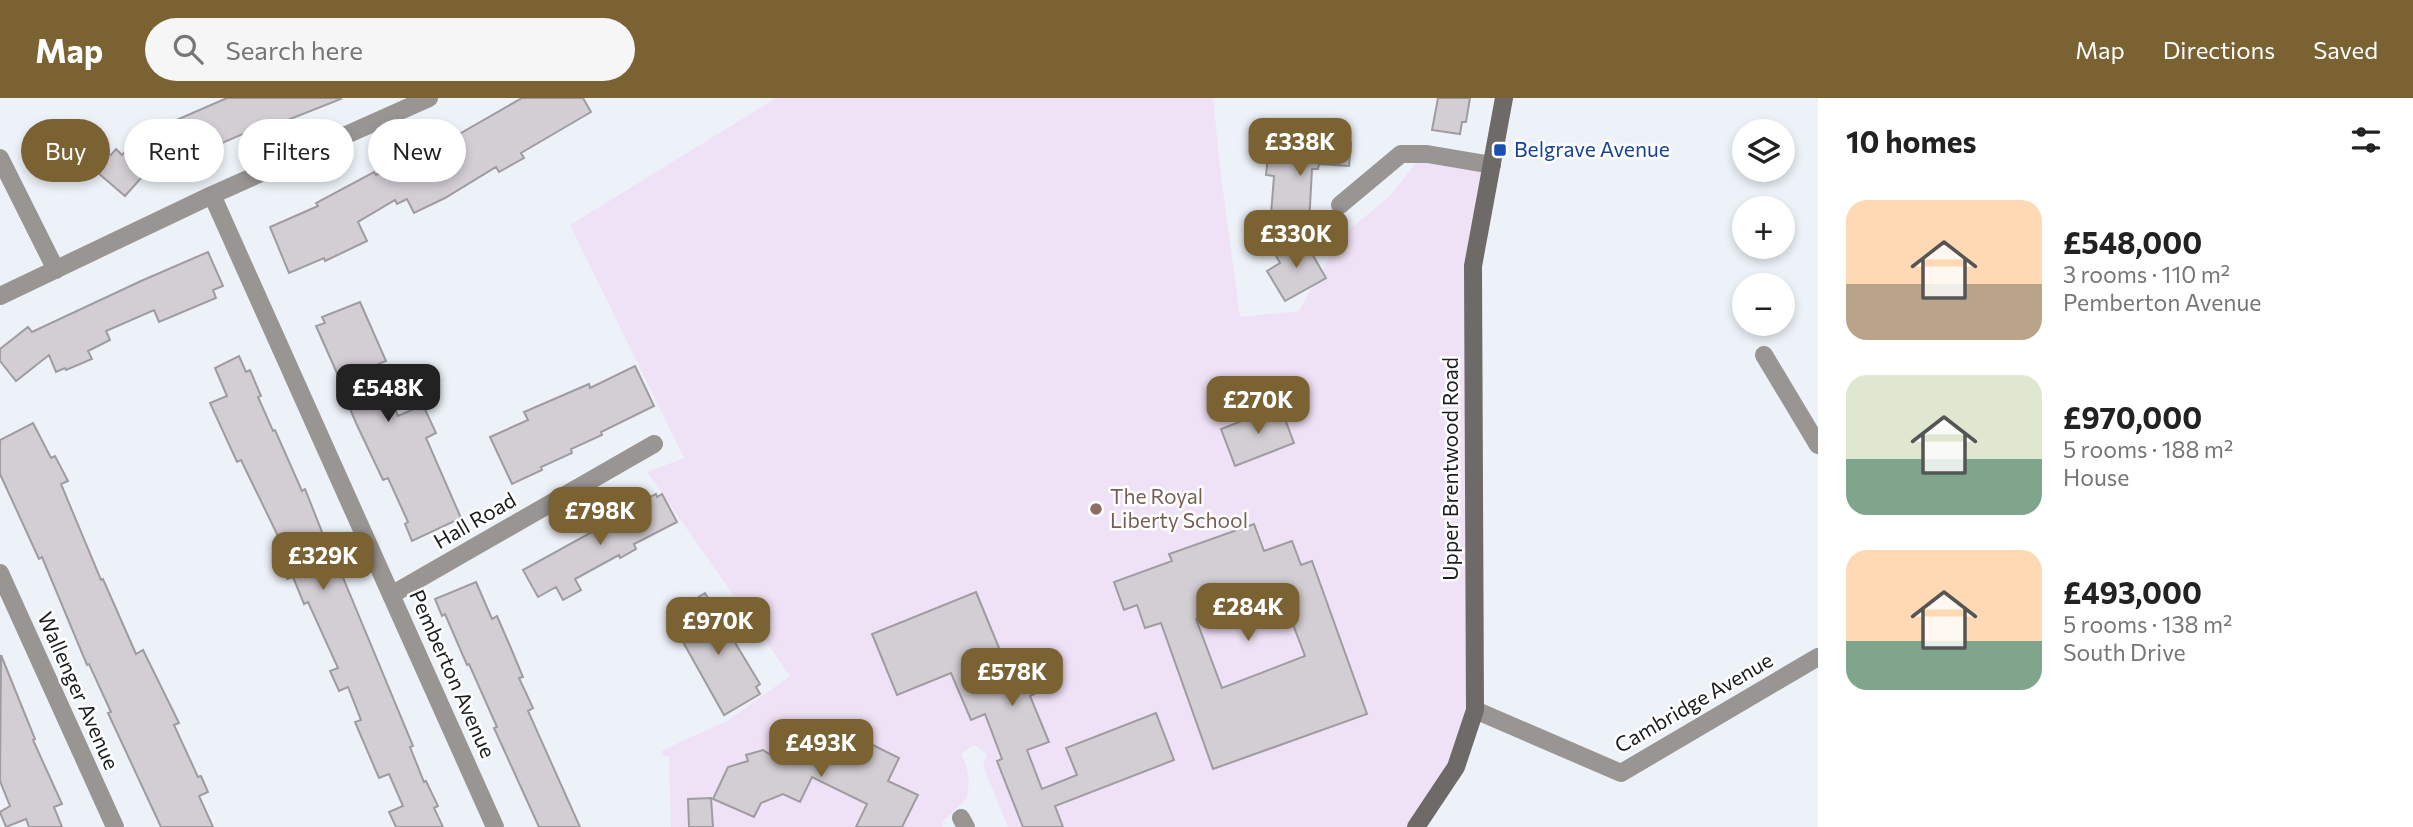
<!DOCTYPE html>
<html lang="en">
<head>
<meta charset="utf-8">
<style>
  :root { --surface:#fff; --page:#f6f6f6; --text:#222; --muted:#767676; --accent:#7b6233 }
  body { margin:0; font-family:Commissioner,sans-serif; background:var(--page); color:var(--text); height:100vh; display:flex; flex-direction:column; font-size:26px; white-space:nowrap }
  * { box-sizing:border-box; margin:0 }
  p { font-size:23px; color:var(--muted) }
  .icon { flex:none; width:38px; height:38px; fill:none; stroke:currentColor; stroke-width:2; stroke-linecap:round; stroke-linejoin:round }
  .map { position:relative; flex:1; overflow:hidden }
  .drawer { display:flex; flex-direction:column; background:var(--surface); width:595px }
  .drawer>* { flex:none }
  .banner { position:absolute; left:21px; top:21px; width:665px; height:63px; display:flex; gap:14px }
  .controls { position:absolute; left:1732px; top:21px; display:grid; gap:14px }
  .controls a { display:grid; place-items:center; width:63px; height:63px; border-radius:50%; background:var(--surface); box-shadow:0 4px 10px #0003; font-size:35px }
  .price { position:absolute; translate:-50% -60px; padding:0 16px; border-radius:14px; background:var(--accent); color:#fff; font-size:23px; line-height:46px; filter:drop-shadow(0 2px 4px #0008) }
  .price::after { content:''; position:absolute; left:50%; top:42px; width:21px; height:16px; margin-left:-10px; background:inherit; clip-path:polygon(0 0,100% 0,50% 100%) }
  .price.selected { background:#222; color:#fff }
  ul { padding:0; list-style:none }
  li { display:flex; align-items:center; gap:21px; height:175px; padding:0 28px }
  li span { display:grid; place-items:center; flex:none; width:196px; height:140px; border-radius:21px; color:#555 }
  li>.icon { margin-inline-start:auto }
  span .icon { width:84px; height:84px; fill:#fffc; stroke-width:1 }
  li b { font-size:30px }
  h2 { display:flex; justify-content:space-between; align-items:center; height:84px; padding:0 28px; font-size:30px }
  .chip { padding:0 24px; border-radius:32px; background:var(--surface); box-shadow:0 4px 10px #0003; font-size:24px; line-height:63px }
  .chip.selected { background:var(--accent); color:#fff }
  header { display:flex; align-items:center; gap:42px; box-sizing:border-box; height:98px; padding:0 35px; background:var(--accent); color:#fff }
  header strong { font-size:33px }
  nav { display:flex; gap:38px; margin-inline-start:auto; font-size:24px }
  .search { width:490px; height:63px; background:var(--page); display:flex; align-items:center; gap:18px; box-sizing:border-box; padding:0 24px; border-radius:38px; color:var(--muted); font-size:26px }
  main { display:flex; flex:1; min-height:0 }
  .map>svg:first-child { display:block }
  .education { fill:#f0e2f6 }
  .building { fill:#d2ced4; stroke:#9f9ca1; stroke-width:2; fill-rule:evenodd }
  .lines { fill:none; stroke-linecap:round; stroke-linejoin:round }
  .street { stroke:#989593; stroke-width:18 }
  .secondary { stroke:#6d6a67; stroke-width:18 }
  .transit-dot { fill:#1a4fb4; stroke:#fff; stroke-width:2.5 }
  .education-dot { fill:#8d6e63; stroke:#fff; stroke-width:2.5 }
  .labels { text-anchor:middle; stroke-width:5; stroke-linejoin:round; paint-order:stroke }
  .transit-label { font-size:21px; fill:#164399; stroke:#fff; text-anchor:start }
  .street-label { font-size:21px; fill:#1a1c1e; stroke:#fff }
  .education-label { font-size:21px; fill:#785e54; stroke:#fff; text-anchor:start }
</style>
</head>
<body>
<header>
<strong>Map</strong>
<div class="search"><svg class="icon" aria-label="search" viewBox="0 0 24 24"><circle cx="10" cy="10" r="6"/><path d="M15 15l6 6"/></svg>Search here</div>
<nav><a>Map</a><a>Directions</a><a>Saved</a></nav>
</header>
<main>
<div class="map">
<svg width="1818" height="729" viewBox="0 0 1818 729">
  <rect width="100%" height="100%" fill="#edf2f8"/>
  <path class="education" d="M776 0H1213L1220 70 1240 219 1299 213 1340 139 1390 98 1418 62 1492 67 1473 168 1475 612 1416 729H1008L983 668 987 656 974 647 961 656 966 666 969 684 967 700 942 724 943 729H671L669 658 664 659 661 653 727 623 790 578 647 374 684 360 570 127Z"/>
  <path class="building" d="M227 0H340L341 1 270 29 268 25 199 55 201 59 184 67 167 26Z
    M522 0H583L591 14 521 55 524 60 499 74 496 69 445 100 414 115 407 101 397 106 395 102 358 124 367 143 325 163 324 160 289 175 270 129 318 108 316 105 374 74 376 77 425 52 426 55Z
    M1438 0H1470L1466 24H1462L1460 36 1432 32Z
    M63 26 111 57 116 51 122 57 135 43 157 62 125 98 76 56 66 71 59 66 55 72 40 62Z
    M1295 40 1351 45 1349 68 1319 66 1318 71H1312L1309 126 1294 124 1298 132 1270 129 1274 78 1266 77 1268 58 1280 59 1281 51 1294 52Z
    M1303 140 1326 180 1285 203 1267 173 1280 165 1275 156Z
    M208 154 223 188 213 192 216 200 159 224 154 212 106 233 110 242 88 253 92 261 66 272 65 270 56 274 49 257 16 283 0 263V251L28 229 32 234 141 183Z
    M360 204 386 263 378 266 398 318 423 307 436 335 426 340 461 420 412 443 405 426 408 424 388 380 383 382 356 325 339 285 341 284 316 228 325 225 322 219Z
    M239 258 246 274 250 272 261 298 258 299 273 333 275 332 302 393 305 391 328 449 332 447 342 472H340L344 482 413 648 410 649 424 684 426 683 438 708 434 710 443 729H396L389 714 403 708 389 676 379 680 355 624 361 622 348 589 339 593 330 573 338 570 308 504 304 506 293 479 287 481 278 460 286 457 276 434 241 362 237 364 210 305 227 298 215 270Z
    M635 268 654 308 601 334 602 337 571 351 572 355 541 369 542 372 512 386 490 339 528 322 524 314 589 286 590 290Z
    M1280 308 1294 345 1235 368 1221 331Z
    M33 325 51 360 55 358 68 383 61 386 101 482 103 481 136 556 143 552 179 625 174 627 198 679 201 678 208 694 199 698 213 729H161L108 615 111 614 89 566 87 567 42 459 39 461 0 376V342Z
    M656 396 657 399 662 396 677 424 634 446 636 451 620 460 619 457 575 481 581 492 563 502 556 489 538 499 523 472 603 428 618 419 616 416Z
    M1254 426 1264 453 1292 443 1301 467 1312 463 1367 616 1213 671 1161 525 1145 530 1137 507 1124 512 1114 484 1172 463 1169 456ZM1279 490 1305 558 1222 590 1196 521Z
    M476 484 492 521 497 518 510 548 523 579 519 580 533 610 528 613 580 729H539L494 630 497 629 469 566 467 567 445 516 442 518 435 501Z
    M976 494 1008 572 1024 566 1036 595 1030 598 1049 644 1027 652 1042 691 1077 677 1066 650 1156 615 1174 662 1055 708 1063 729H1023L997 663 1002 661 985 616 971 622 951 575 897 597 872 536Z
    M705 495 760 586 756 589 760 596 724 617 678 535 695 525 685 507Z
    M1 557 35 641 33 642 62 706 54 709 62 729H29L26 721 6 729 0 714 10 708 0 683Z
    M812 631 856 652 861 641 899 660 888 683 918 697 902 729H856L867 706 812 679 800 704 783 696 761 705 754 719 713 701 728 669 748 663 746 657 763 652 774 659 784 650 799 658Z
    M711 700 713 729H689L688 701Z"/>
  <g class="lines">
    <path class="street" d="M0 60 56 172
      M212 97 495 729
      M1340 107 1401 56H1427L1492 67
      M0 198 212 97 429 0
      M1764 257 1818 347
      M0 475 115 729
      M391 497 654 346
      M1475 612 1621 675 1818 559
      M961 720 966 729"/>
    <path class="secondary" d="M1416 729 1456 669 1475 612 1473 168 1504 0"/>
  </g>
  <rect class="transit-dot" x="1493" y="45" width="14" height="14" rx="3.5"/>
  <circle class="education-dot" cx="1096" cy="411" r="7"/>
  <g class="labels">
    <g class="transit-label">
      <text x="1514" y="59">Belgrave Avenue</text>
    </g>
    <g class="street-label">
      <text transform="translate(1451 371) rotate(-90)" y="7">Upper Brentwood Road</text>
      <text transform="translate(475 423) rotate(-30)" y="7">Hall Road</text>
      <text transform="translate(452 576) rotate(66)" y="7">Pemberton Avenue</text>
      <text transform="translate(78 593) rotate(66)" y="7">Wallenger Avenue</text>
      <text transform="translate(1694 605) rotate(-30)" y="7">Cambridge Avenue</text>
    </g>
    <g class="education-label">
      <text x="1110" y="406">The Royal<tspan x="1110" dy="24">Liberty School</tspan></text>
    </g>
  </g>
</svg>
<div class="controls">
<a><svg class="icon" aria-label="layers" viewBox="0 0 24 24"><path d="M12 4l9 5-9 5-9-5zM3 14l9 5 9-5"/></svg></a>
<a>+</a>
<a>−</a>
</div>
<b class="price" style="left:1300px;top:80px">£338K</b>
<b class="price" style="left:1296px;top:172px">£330K</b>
<b class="price selected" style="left:388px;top:326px">£548K</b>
<b class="price" style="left:1258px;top:338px">£270K</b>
<b class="price" style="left:600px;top:449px">£798K</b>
<b class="price" style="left:323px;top:494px">£329K</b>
<b class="price" style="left:1248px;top:545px">£284K</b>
<b class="price" style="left:718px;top:559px">£970K</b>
<b class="price" style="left:1012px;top:610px">£578K</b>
<b class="price" style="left:821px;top:681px">£493K</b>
<div class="banner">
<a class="chip selected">Buy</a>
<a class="chip">Rent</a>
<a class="chip">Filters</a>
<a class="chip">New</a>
</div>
</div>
<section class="drawer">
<h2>10 homes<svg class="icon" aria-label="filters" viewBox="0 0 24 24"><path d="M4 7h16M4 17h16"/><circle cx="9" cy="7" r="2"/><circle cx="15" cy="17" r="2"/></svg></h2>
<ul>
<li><span style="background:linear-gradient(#ffd9b3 60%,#b9a48a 0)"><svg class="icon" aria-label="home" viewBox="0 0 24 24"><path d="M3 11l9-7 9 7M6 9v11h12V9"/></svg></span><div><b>£548,000</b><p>3 rooms · 110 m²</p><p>Pemberton Avenue</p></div></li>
<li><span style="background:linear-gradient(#dfe7d0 60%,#7fa58c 0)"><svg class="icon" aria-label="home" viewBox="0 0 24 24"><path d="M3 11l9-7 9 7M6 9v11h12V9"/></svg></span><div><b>£970,000</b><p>5 rooms · 188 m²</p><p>House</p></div></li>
<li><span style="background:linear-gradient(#ffd9b3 65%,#7fa58c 0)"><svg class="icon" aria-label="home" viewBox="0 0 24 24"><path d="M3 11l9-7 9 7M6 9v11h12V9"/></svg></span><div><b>£493,000</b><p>5 rooms · 138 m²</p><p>South Drive</p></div></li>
</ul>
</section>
</main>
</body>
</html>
